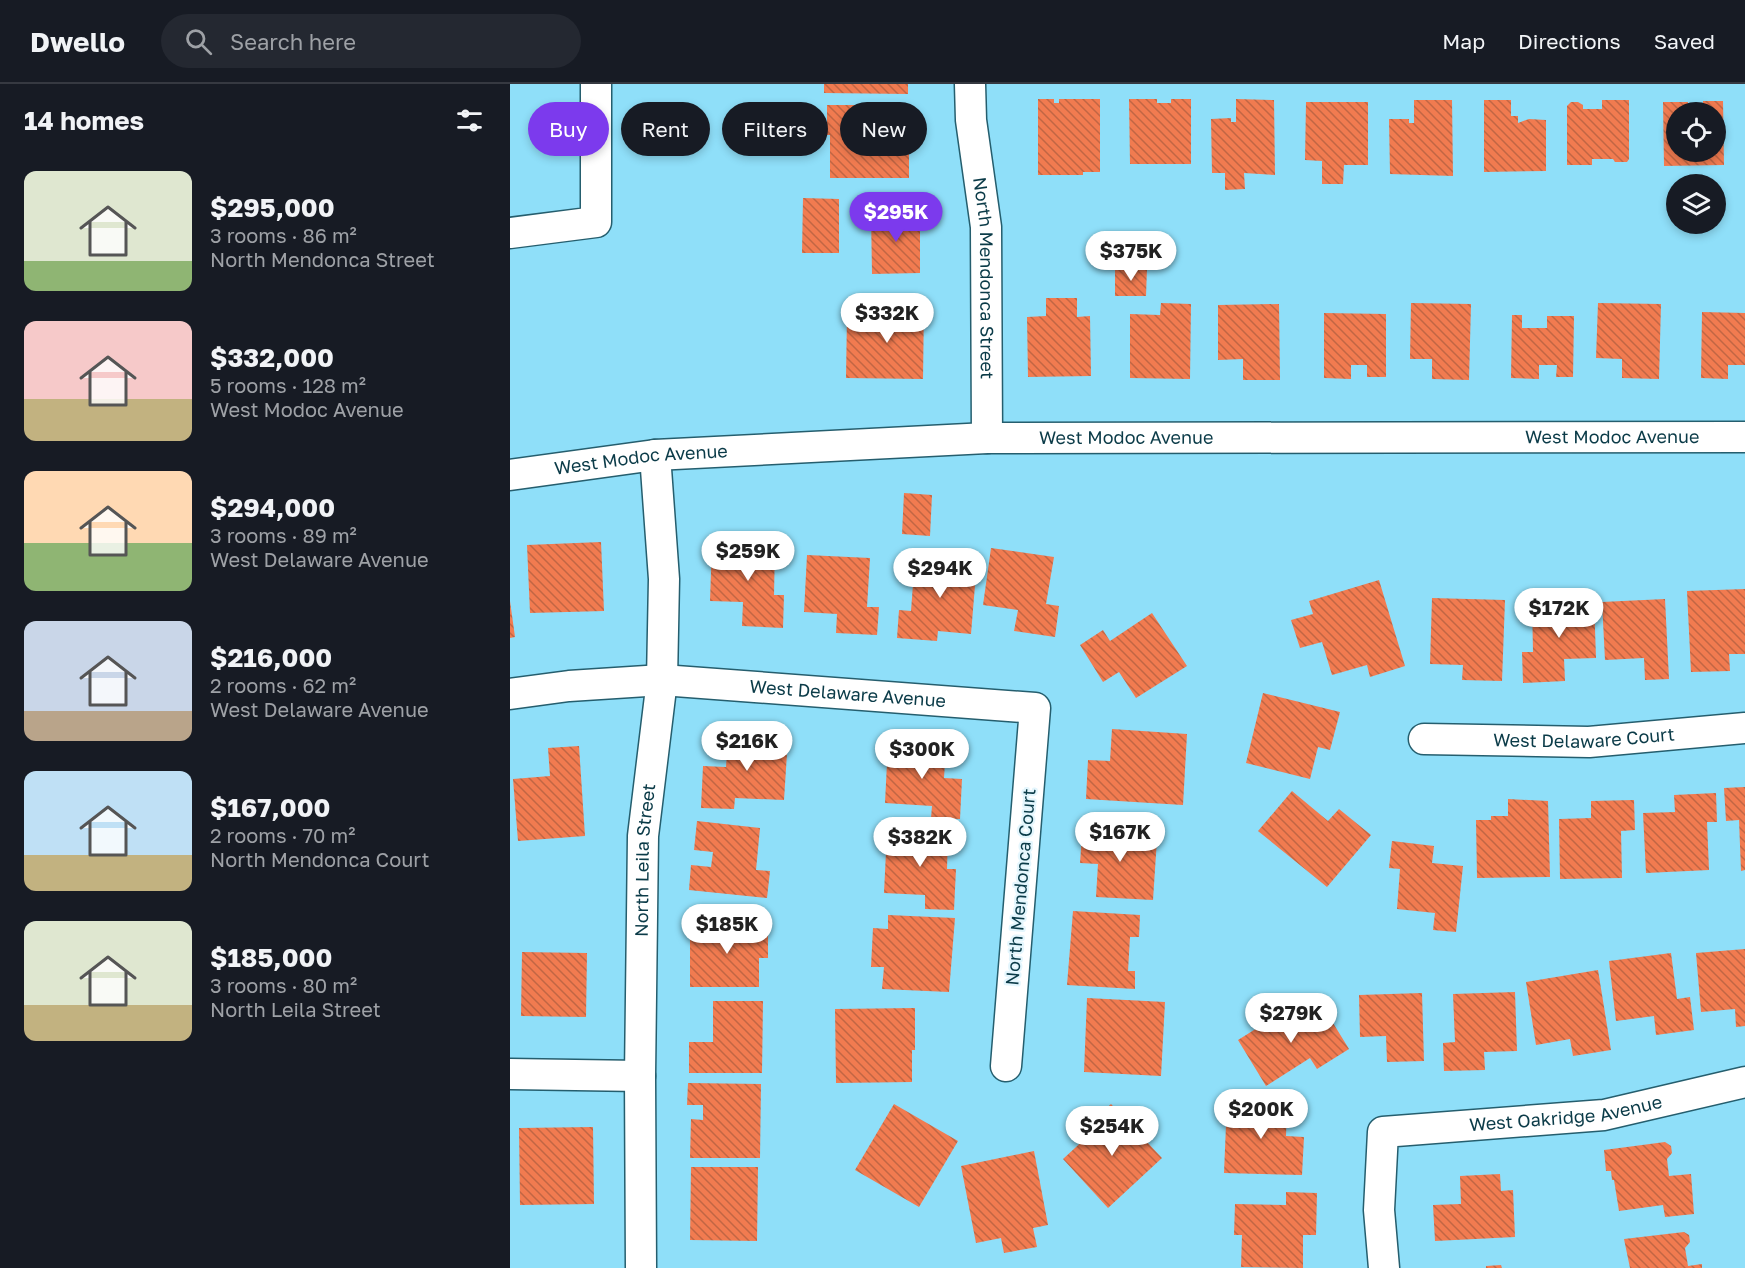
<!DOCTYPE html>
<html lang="en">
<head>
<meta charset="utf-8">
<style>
  :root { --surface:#171b24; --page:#242831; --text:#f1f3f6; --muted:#9ea1a6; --line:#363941; --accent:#7c3aed }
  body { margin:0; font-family:"Golos Text",sans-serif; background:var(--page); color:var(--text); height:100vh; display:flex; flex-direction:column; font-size:22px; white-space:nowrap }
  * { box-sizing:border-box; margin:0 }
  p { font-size:20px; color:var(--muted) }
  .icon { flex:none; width:33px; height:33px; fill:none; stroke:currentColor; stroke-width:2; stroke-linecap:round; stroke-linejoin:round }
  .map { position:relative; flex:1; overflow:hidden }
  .side { display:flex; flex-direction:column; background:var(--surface); width:510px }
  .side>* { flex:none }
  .guide { position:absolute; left:18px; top:18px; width:570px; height:54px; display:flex; gap:12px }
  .fabs { position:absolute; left:1156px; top:18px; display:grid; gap:12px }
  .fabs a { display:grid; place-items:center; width:60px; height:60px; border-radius:50%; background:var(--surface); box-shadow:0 3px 9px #0003; font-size:30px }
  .price { position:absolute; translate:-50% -51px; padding:0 14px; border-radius:21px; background:#fff; color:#222; font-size:20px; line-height:39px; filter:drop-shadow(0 2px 3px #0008) }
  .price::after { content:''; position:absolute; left:50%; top:36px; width:18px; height:14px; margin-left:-9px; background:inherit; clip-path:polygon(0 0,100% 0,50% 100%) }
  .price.active { background:var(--accent); color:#fff }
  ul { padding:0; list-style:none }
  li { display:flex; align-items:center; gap:18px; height:150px; padding:0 24px }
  li span { display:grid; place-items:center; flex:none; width:168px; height:120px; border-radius:12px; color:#555 }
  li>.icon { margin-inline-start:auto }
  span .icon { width:72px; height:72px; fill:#fffc; stroke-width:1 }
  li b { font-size:26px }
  h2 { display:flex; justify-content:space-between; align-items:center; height:72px; padding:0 24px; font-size:26px }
  .pill { padding:0 21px; border-radius:27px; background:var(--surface); box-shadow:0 3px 9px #0003; font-size:21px; line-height:54px }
  .pill.active { background:var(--accent); color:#fff }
  header { display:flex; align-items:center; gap:36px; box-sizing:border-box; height:84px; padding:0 30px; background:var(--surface); border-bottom:2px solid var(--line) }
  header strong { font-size:28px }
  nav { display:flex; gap:33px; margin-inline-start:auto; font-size:21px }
  .search { width:420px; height:54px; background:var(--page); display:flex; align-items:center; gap:15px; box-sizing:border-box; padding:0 21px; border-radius:33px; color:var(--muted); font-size:22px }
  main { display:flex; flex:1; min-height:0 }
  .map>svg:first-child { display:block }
  .building { fill:url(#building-back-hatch); fill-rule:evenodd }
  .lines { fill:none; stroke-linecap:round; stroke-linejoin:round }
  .minor-casing { stroke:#255e6e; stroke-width:33 }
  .minor { stroke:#fff; stroke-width:30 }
  .labels { text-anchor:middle; stroke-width:4.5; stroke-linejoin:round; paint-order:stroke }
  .street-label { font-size:18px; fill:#0b3b48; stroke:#e4f6fd }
</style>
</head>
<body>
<header>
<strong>Dwello</strong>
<div class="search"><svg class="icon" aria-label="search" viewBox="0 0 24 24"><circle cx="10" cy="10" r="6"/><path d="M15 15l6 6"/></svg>Search here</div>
<nav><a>Map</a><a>Directions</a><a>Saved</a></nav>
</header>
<main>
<section class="side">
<h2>14 homes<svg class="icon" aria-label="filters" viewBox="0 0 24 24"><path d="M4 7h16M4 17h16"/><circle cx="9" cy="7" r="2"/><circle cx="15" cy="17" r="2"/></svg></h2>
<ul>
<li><span style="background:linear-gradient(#dfe7d0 75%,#8fb573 0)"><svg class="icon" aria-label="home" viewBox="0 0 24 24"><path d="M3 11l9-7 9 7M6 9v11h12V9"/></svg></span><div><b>$295,000</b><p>3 rooms · 86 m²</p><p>North Mendonca Street</p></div></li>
<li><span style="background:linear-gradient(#f6c9c9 65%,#c2b280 0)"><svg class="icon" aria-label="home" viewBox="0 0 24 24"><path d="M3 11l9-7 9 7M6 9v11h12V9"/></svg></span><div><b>$332,000</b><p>5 rooms · 128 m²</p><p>West Modoc Avenue</p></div></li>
<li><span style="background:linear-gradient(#ffd9b3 60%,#8fb573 0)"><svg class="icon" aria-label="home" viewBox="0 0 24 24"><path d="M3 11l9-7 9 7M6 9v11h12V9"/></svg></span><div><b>$294,000</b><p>3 rooms · 89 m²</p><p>West Delaware Avenue</p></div></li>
<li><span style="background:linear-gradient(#c9d6e8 75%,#b9a48a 0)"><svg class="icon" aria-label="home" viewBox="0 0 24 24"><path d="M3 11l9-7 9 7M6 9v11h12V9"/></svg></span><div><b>$216,000</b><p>2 rooms · 62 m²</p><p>West Delaware Avenue</p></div></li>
<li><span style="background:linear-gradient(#bfe0f5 70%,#c2b280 0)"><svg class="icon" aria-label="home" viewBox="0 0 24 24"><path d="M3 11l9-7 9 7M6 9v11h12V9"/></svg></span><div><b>$167,000</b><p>2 rooms · 70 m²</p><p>North Mendonca Court</p></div></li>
<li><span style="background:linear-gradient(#dfe7d0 70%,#c2b280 0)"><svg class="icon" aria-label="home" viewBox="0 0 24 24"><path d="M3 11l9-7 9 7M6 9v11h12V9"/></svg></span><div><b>$185,000</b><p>3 rooms · 80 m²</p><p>North Leila Street</p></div></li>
</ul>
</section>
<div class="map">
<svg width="1235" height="1184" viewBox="0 0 1235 1184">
  <defs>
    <pattern id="building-back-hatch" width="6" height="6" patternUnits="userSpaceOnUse" patternTransform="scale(1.5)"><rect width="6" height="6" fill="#f17b50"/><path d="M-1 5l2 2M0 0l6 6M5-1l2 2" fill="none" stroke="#c16644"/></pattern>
  </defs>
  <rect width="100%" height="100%" fill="#8fdff9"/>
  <path class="building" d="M314 0H398V10L314 9Z
    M528 15H544V19H549V15H590V88H573V91H528Z
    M619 15H647V19H661V15H681V80H620Z
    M726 15 764 16 765 91 734 89 735 105 715 106V89H702L701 35 721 34V38H726Z
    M904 16H942L943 92 880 90 879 35H899V39H904Z
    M974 16H1001V32H1008V39L1019 35 1036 36V87L974 88Z
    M1092 16H1119V75L1117 78H1105L1103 75H1082V81H1057V22L1061 18H1068L1073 21V25H1092Z
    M1193 17H1213L1214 81 1154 82 1153 18H1178V21L1193 20ZM1167 28H1206V68H1167Z
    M796 18H858V81H834L833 100H812V77L795 76Z
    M317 21H378V60H399V94H320V51H317Z
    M293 114 329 115V169H292Z
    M361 129H410V189L362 190Z
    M605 184H637L636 212H605Z
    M536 214H567V233L580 232 581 292 518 293 517 233 536 232Z
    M380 219 414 220 413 295 336 294 337 231H380Z
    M651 219 681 220 680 295 620 294V230L650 231Z
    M901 219 961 220 959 296 922 295V275H900Z
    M1088 219 1151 220 1149 295 1112 294V275L1086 274Z
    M769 220 770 296H733V275L708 276V221Z
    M1192 228 1235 229V281H1218V295L1191 294Z
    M814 229 876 230V293H857V281H841V295L814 294Z
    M1002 231H1012V244H1037V232H1064L1063 293H1046L1047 281H1029V295L1001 294Z
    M394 409 422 411 420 452 392 450Z
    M91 458 94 527 20 529 17 461Z
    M202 459 265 461 264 511H274L273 544 232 542 233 518 200 517Z
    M481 464 544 473 536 520 549 522 545 553 504 547 508 526 473 521Z
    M297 471 360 474 357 523H369L367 551 326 549 327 530 294 528Z
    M405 473 467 477 461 550 428 547 427 557 387 554 389 526 401 527Z
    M869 496 895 582 860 593 857 581 822 591 812 558 790 564 781 536 803 530 799 517Z
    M1235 505V570H1219L1220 587 1181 588 1177 507Z
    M922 514 995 516 992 597 952 596 953 581 920 580Z
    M1155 515 1159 595 1135 596 1134 574 1095 576 1092 518Z
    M1084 516 1086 574 1054 575 1055 597 1013 599 1012 568H1023L1022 518Z
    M0 517 5 553 0 554Z
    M642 529 677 582 626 614 609 588 593 598 570 561 593 546 600 557Z
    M753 609 830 628 820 666 808 663 800 695 736 679Z
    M602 645 677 650 673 721 576 715 578 676 600 677Z
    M218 651 278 654 274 716 225 714 224 725 191 724 193 682 216 683Z
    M378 659 436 662 434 694 452 695 450 735 421 734 422 722 375 719Z
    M69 662 75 752 8 757 3 695 40 692 38 664Z
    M1235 703V786L1231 787 1229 736 1216 737 1214 704Z
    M782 707 818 737 829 725 861 751 817 803 748 747Z
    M1206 709 1207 738H1197L1199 786 1136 789 1133 729 1165 728 1164 711Z
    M998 715 1038 717 1040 793 967 794 966 736H981V732H998Z
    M1124 716 1125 746 1111 747 1112 794 1050 795 1049 735 1081 734V717Z
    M187 737 250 744 246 786 260 787 257 814 179 806 181 781 201 783 203 768 184 766Z
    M573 738 601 740 600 752 647 755 643 816 586 813 588 780 570 779Z
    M377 747 438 750 437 785H446L444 826 415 825V811L374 809Z
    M882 757 924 762 922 779 953 782 946 848 923 846 925 829 887 825 890 785 879 784Z
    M563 827 630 831 629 853H620L618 887H625V905L557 901Z
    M378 831 445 834 439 908 372 905 374 883H361L363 844 378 845Z
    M180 840H258V874H249V903H180Z
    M1235 865V942L1226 943 1225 925 1191 928 1186 869Z
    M12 868 77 869 76 933 11 932Z
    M1161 869 1167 915 1180 913 1184 946 1146 951 1144 932 1106 937 1099 877Z
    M1088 886 1101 966 1063 972 1060 955 1026 961 1016 898Z
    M1005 908 1007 967 974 968 975 986 934 987 933 959 945 958 943 910Z
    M912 909 914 977 877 978 876 952 850 953 849 911Z
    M577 914 655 918 651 992 574 988Z
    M792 916 811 947 823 939 839 965 807 985 800 974 756 1002 728 956Z
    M203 917H253L252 989H179V958H203Z
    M405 924V966H402V998L326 999 325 925Z
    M178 999 251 1000 250 1074H180L181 1035 193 1036V1021H177Z
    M717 1017 777 1019 776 1052 794 1053 792 1091 714 1089Z
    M384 1020 448 1057 409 1123 345 1086Z
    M601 1020 652 1074 598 1124 553 1075 590 1041 585 1035Z
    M83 1043 84 1120 10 1121 9 1044Z
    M1155 1058 1161 1062 1162 1069 1157 1075 1159 1092 1181 1090 1184 1130 1155 1133 1153 1121 1109 1127 1104 1096H1102L1101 1087H1096L1094 1066Z
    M524 1067 538 1141 523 1144 527 1163 494 1169 491 1154 466 1159 451 1082Z
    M181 1083H248L247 1157 180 1156Z
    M990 1090 991 1107 1003 1106 1005 1153 925 1157 923 1121 951 1120 950 1092Z
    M776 1108 807 1109 806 1151H793V1184L731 1183 732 1151H724L725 1120 776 1121Z
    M1174 1148 1179 1151 1180 1158 1175 1164 1178 1182 1192 1180V1184H1120L1114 1155Z
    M991 1181 992 1184H976V1182Z"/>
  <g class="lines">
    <g class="minor-casing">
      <g id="minor">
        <path id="s1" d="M460 0 461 36 476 143 477 354"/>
        <path d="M0 149 86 138V0"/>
        <path id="s2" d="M0 391 145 371 477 354 1235 353"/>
        <path id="s3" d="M0 610 59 602 152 596 525 624 496 982"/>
        <path id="s4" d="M914 655 1079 658 1235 644"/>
        <path d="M0 990 130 992"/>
        <path id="s5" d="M131 1184 130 992 133 752 152 596 154 495 145 371"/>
        <path id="s6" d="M874 1184 869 1126 873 1048 1094 1031 1235 998"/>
      </g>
    </g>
    <use href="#minor" class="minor"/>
  </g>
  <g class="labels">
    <g class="street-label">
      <text dy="6" stroke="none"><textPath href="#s1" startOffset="195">North Mendonca Street</textPath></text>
      <text dy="6" stroke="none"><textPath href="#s2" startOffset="618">West Modoc Avenue</textPath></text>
      <text dy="6" stroke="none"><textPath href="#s2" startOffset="1104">West Modoc Avenue</textPath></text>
      <text dy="6" stroke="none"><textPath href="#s2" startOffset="132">West Modoc Avenue</textPath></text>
      <text dy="6" stroke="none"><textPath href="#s3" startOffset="339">West Delaware Avenue</textPath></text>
      <text dy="6" stroke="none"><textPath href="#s4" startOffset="160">West Delaware Court</textPath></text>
      <text dy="6" stroke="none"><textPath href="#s5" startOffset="408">North Leila Street</textPath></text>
      <text transform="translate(511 803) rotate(-85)" y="6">North Mendonca Court</text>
      <text dy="6" stroke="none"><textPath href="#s6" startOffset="320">West Oakridge Avenue</textPath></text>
    </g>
  </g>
</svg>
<div class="fabs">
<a><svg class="icon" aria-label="locate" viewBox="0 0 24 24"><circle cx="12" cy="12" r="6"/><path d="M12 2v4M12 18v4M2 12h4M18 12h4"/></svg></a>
<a><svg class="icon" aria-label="layers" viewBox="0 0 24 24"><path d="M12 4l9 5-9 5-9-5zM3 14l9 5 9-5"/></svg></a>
</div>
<b class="price active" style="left:386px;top:159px">$295K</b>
<b class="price" style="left:621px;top:198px">$375K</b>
<b class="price" style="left:377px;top:260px">$332K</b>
<b class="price" style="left:238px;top:498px">$259K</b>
<b class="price" style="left:430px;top:515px">$294K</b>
<b class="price" style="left:1049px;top:555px">$172K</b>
<b class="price" style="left:237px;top:688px">$216K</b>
<b class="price" style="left:412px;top:696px">$300K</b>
<b class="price" style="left:610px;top:779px">$167K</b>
<b class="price" style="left:410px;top:784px">$382K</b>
<b class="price" style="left:217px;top:871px">$185K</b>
<b class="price" style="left:781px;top:960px">$279K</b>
<b class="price" style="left:751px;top:1056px">$200K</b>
<b class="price" style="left:602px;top:1073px">$254K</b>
<div class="guide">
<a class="pill active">Buy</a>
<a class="pill">Rent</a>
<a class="pill">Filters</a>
<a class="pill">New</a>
</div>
</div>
</main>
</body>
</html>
